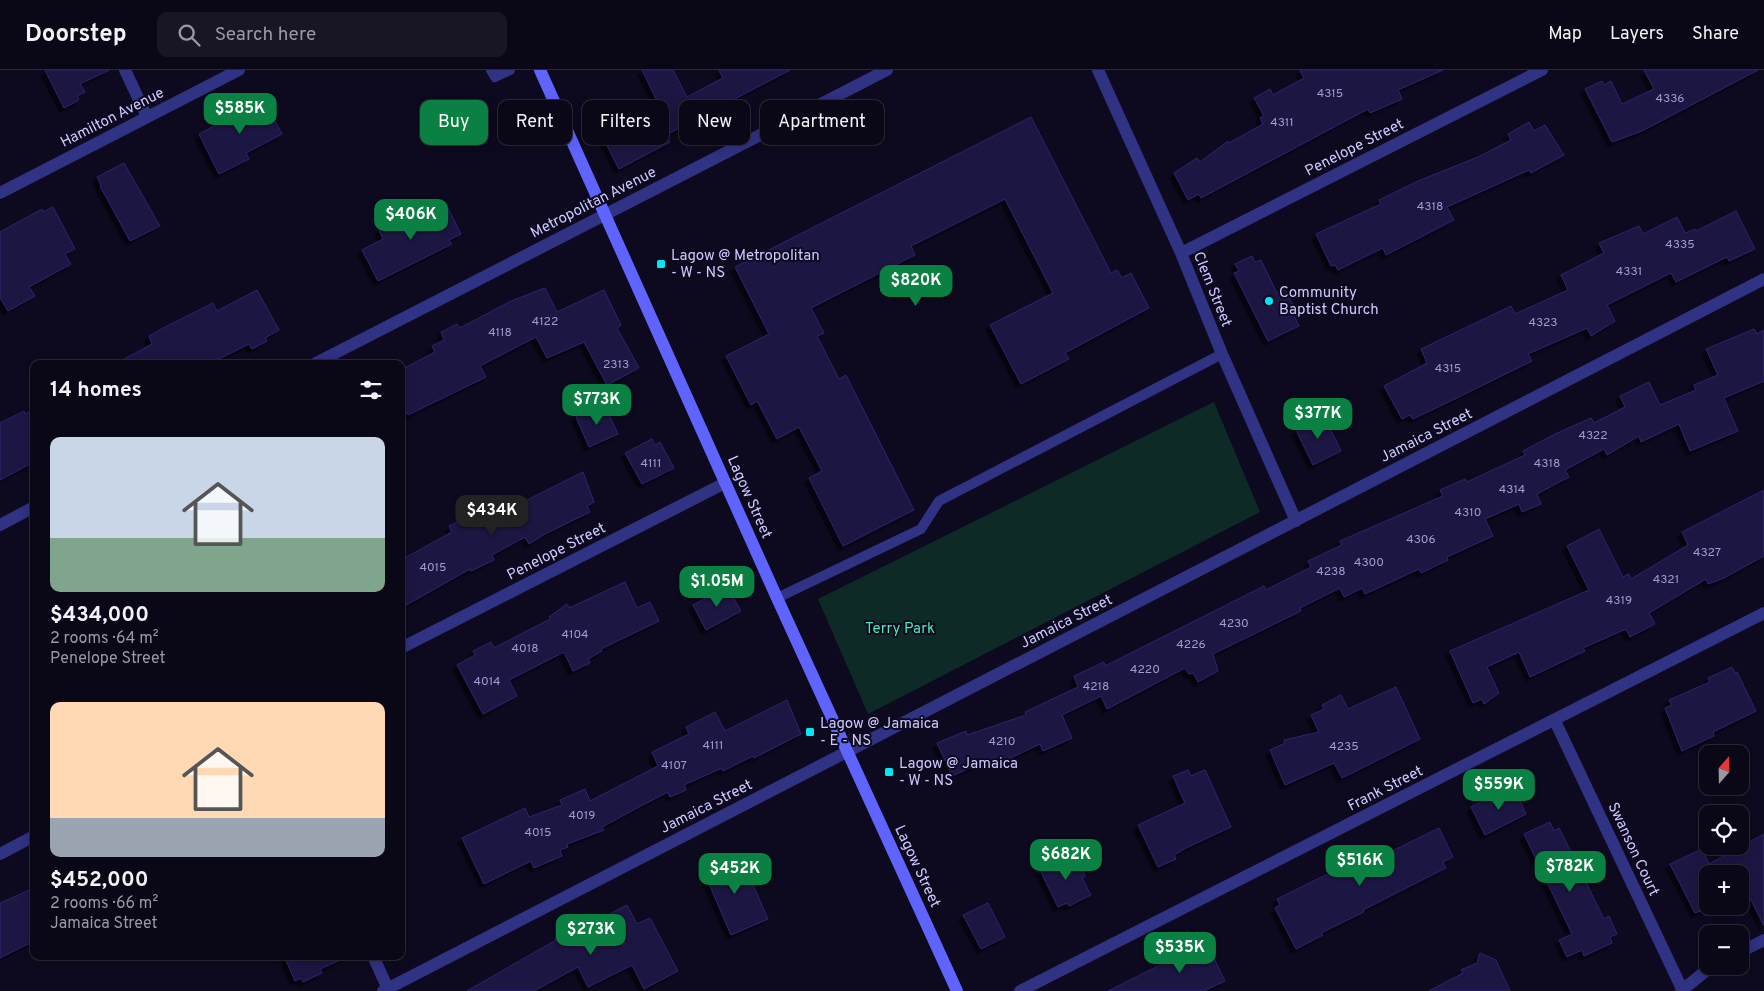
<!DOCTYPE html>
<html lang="en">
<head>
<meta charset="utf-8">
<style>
  :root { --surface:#0a0817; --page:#181624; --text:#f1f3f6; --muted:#999aa1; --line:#2a2936; --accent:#0b8043 }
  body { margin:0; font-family:Overpass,sans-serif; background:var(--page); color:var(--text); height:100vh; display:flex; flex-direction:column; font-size:19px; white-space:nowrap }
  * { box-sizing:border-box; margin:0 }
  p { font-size:16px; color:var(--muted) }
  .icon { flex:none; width:28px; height:28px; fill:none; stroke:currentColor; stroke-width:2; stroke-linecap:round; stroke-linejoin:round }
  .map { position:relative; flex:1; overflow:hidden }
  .sheet { position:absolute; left:30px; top:290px; width:375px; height:600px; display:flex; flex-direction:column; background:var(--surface); border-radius:10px; box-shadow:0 2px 12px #0003,0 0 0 1px var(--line) }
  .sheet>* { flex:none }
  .guide { position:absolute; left:420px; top:30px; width:475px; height:45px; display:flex; gap:10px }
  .needle { width:32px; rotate:20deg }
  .fabs { position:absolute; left:1699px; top:675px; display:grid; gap:10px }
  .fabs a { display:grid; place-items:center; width:50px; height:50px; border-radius:10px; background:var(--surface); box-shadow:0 2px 12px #0003,0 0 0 1px var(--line); font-size:25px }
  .price { position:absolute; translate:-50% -42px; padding:0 11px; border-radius:10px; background:var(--accent); color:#fff; font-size:16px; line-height:32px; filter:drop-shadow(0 1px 2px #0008) }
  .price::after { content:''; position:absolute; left:50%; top:30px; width:15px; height:11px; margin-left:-8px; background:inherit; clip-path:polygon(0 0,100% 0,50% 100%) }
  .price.on { background:#222; color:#fff }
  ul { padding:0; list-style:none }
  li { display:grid; align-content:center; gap:10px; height:265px; padding:0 20px }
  li span { display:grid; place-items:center; height:155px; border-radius:10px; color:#555 }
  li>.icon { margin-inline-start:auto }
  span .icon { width:90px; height:90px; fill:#fffc; stroke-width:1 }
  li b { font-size:21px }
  h2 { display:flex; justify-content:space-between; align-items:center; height:60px; padding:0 20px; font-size:21px }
  .tag { padding:0 18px; border-radius:10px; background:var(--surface); box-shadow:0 2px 12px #0003,0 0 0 1px var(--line); font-size:18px; line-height:45px }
  .tag.on { background:var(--accent); color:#fff }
  header { display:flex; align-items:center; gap:30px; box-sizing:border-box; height:70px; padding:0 25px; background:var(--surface); border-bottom:1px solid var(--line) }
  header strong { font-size:24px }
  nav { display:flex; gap:28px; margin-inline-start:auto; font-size:18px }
  .search { width:350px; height:45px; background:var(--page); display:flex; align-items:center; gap:12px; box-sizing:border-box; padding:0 18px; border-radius:10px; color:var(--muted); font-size:19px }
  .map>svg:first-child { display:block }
  .green { fill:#0d2a27 }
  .building { fill:#1b1542; stroke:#2f2470; filter:url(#shadow) }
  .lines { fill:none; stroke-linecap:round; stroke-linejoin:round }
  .lane { stroke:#303283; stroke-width:10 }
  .street { stroke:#303283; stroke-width:12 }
  .secondary { stroke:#6064ff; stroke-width:12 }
  .poi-dot { fill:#00e8f4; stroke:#0d0a1f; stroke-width:2 }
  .labels { text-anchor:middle; stroke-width:4; stroke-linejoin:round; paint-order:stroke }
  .number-label { font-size:12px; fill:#a09cd0 }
  .street-label { font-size:15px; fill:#ccc9ff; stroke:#0d0a1f }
  .poi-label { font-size:15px; fill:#ccc9ff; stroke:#0d0a1f; text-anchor:start }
  .park-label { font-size:15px; fill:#4aeab9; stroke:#0d0a1f }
</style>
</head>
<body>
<header>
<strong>Doorstep</strong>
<div class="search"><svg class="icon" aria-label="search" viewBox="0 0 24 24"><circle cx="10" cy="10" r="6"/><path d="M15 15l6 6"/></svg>Search here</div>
<nav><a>Map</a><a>Layers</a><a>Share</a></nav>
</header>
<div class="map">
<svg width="1764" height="921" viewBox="0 0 1764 921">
  <defs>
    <filter id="shadow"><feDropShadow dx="-4.5" dy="4.5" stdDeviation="1" flood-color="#0009"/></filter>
  </defs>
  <rect width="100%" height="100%" fill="#0d0a1f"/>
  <path class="green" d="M1214 332 1260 442 868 644 818 529Z"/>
  <path class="building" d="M45 0H109L80 14 85 22 77 26 79 30 64 38Z
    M642 0H673L687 27 723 8 719 0H790L666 65 670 72 619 99 600 62 658 33Z
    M1300 0H1443L1398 20 1402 29 1370 43 1368 39 1201 128 1199 124 1188 130 1174 103 1197 88 1200 92 1228 71 1229 73 1263 54 1260 48 1264 46 1254 28 1270 19 1273 25 1304 8Z
    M1644 0H1758L1642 61 1612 72 1585 19 1602 11 1604 15 1611 11 1622 34 1654 19Z
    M258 25 261 32 264 31 282 64 246 83 249 89 219 104 199 64 243 41 240 35Z
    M1031 47 1111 203 1117 200 1122 208 1131 203 1149 238 1065 283 1069 289 1021 314 990 255 1053 223 1005 129 911 176 915 185 811 238 824 263 817 266 839 309 846 305 914 440 843 476 809 408 822 401 799 357 777 369 757 331 751 335 726 286 769 264 735 197Z
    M1529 52 1534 61 1545 55 1564 85 1531 103 1529 100 1447 137 1454 150 1386 185 1383 178 1338 200 1335 195 1331 196 1316 164 1381 134 1379 130 1418 111 1478 87 1511 70 1508 64Z
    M124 93 160 156 130 171 100 116 101 115 97 107Z
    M445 132 461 164 449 170 452 174 378 211 362 180 383 169 379 160 396 151 398 157Z
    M53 137 75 179 65 184 71 194 29 217 35 226 8 241 0 228V162L42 139 43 142Z
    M1736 141 1755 179 1729 191 1727 187 1676 212 1671 203 1607 235 1615 251 1591 266 1587 258 1528 284 1532 291 1459 327 1413 349 1410 345 1402 349 1384 316 1427 293 1421 279 1511 236 1515 244 1568 220 1561 205 1604 183 1599 173 1639 156 1643 164 1677 147 1685 163 1695 159 1696 161Z
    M1252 186 1255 192 1261 190 1277 223 1285 219 1295 239 1292 241 1299 256 1268 271 1234 203 1239 201 1235 194Z
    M545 218 557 242 604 220 621 255 617 258 639 298 607 315 584 272 547 288 536 267 480 296 486 307 408 345 401 332V300L435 282 432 276 444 270 441 262 457 254 460 258 511 231Z
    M257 220 279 260 265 268 267 271 252 279 249 274 209 294H115L152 274 149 266 167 256 213 233 217 241Z
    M1754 259 1757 264 1764 260V311L1724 328 1738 361 1690 381 1679 354 1641 372 1639 366 1607 385 1604 379 1565 400 1569 407 1537 424 1541 434 1522 442 1519 434 1485 449 1493 466 1447 487 1448 490 1421 503 1419 499 1365 524 1362 518 1344 527 1340 518 1300 538 1301 541 1213 584 1218 601 1198 612 1193 603 1189 604 1185 598 1107 639 1101 626 1062 645 1072 668 1043 681 1040 674 998 694 995 687 952 706 937 673 966 661 967 665 1026 645 1025 642 1078 617 1074 606 1104 592 1105 596 1264 516 1266 520 1311 497 1308 491 1342 475 1340 471 1443 426 1440 420 1465 409 1467 412 1525 385 1523 381 1555 364 1591 348 1594 353 1625 337 1620 326 1649 312 1660 335 1696 320 1694 315 1718 305 1706 279Z
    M604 334 618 364 589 377 576 347Z
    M34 339V392L0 410V353L24 341 25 344Z
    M1324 346 1341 381 1313 395 1296 360Z
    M652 369 655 375 660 372 674 398 642 414 625 383Z
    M583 402 594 432 587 436 590 442 545 464 529 474 525 467 492 485 494 490 471 501 470 499 401 538V490L452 462 449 456 477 442 485 454 519 430 521 433Z
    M1764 420V486L1724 508 1708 514 1706 509 1649 543 1655 554 1630 567 1626 559 1583 578 1585 581 1530 607 1519 582 1487 597 1499 623 1484 634 1482 629 1473 633 1450 581 1589 520 1567 476 1599 459 1623 507 1629 504 1631 509 1688 475 1682 462Z
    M625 512 637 538 650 532 659 551 601 579 602 581 588 589 590 593 573 601 564 582 509 610 517 626 483 644 457 595 475 585 473 581 491 572 494 578 550 549 549 547 567 534 569 538Z
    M727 517 741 541 706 560 693 535Z
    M1732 597 1735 603 1737 602 1756 641 1713 662 1714 666 1682 681 1665 638 1672 635 1669 630 1710 612 1708 608Z
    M1396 617 1420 669 1342 708 1334 693 1285 715 1270 680 1285 673 1284 670 1319 662 1311 645 1324 639 1322 635 1341 625 1348 639Z
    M787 630 801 664 754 688 753 686 723 701 722 698 684 715 686 720 670 727 668 722 639 737 602 757 604 760 567 774 568 777 560 780 562 786 534 798 531 791 484 814 462 768 525 738 529 747 562 735 560 730 585 719 590 731 658 696 652 682 689 664 686 657 715 642 725 661Z
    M1188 700 1191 706 1205 700 1231 757 1186 778 1174 785 1176 789 1158 797 1138 755 1185 733 1173 706Z
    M1513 717 1526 744 1485 765 1471 737Z
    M1550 752 1554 761 1559 758 1604 849 1609 846 1617 864 1610 867 1612 873 1584 886 1582 880 1567 887 1559 870 1572 864 1524 764Z
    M1439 758 1453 787 1443 792 1446 798 1363 840 1364 842 1321 863 1323 865 1296 879 1275 838 1280 835 1277 829 1340 798 1341 801 1378 782 1380 787Z
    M1764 764V856L1744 816 1740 819V804H1708V836H1714L1695 843 1670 794 1702 779 1709 794Z
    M1074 783 1085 806 1082 808 1091 825 1069 836 1067 833 1058 837 1040 800Z
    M740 785 768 849 731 865 703 800Z
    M34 818V871L0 888V833Z
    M988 833 1005 867 981 879 963 845Z
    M627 835 637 854 650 848 678 901 644 919 632 895 588 917 578 897 534 921H467L556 870 555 868 581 855 582 858Z
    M1206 872 1225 911 1204 921H1108Z
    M1480 883 1496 890 1510 921H1429L1463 903 1461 900 1477 893Z
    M284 886H349L320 899 322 903 303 912 301 908 295 911Z"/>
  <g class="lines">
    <path class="lane" d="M491 0 495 7 510 0
      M777 528 921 459 939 431 1222 284"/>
    <path class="street" d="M125 0 147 47
      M1098 0 1181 183 1222 284 1296 451
      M0 123 239 0
      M1181 183 1542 0
      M314 294 887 0
      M0 455 34 437
      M401 578 725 413
      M1555 651 1683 921
      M0 784 34 766
      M1740 882 1764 870
      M373 886 389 921
      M383 921 1764 209
      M1020 921 1764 543
      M1681 921 1712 896"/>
    <path class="secondary" d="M540 0 777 528 957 921"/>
  </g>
  <g class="poi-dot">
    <rect x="656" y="189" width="10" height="10" rx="2.5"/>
    <circle cx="1269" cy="231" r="5"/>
    <rect x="805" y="657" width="10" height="10" rx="2.5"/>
    <rect x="884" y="697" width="10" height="10" rx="2.5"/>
  </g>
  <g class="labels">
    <g class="number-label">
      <text x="1330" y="27">4315</text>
      <text x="1670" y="32">4336</text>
      <text x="1282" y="56">4311</text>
      <text x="1430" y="140">4318</text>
      <text x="1680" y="178">4335</text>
      <text x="1629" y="205">4331</text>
      <text x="545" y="255">4122</text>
      <text x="1543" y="256">4323</text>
      <text x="500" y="266">4118</text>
      <text x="616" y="298">2313</text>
      <text x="1448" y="302">4315</text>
      <text x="1593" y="369">4322</text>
      <text x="651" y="397">4111</text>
      <text x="1547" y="397">4318</text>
      <text x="1512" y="423">4314</text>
      <text x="1468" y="446">4310</text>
      <text x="1421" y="473">4306</text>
      <text x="1707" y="486">4327</text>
      <text x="1369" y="496">4300</text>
      <text x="433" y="501">4015</text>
      <text x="1331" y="505">4238</text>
      <text x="1666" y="513">4321</text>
      <text x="1619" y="534">4319</text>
      <text x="1234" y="557">4230</text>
      <text x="575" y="568">4104</text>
      <text x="1191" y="578">4226</text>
      <text x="525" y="582">4018</text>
      <text x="1145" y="603">4220</text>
      <text x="487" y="615">4014</text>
      <text x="1096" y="620">4218</text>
      <text x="1002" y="675">4210</text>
      <text x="713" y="679">4111</text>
      <text x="1344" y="680">4235</text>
      <text x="674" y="699">4107</text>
      <text x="582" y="749">4019</text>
      <text x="538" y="766">4015</text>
    </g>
    <g class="street-label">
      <text transform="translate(112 47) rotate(-27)" y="5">Hamilton Avenue</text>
      <text transform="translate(1354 77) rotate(-27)" y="5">Penelope Street</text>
      <text transform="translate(593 132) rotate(-27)" y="5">Metropolitan Avenue</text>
      <text transform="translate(1213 219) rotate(68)" y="5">Clem Street</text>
      <text transform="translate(1426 365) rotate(-27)" y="5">Jamaica Street</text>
      <text transform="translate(750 427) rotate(66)" y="5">Lagow Street</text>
      <text transform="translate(556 481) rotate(-27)" y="5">Penelope Street</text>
      <text transform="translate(1066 551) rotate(-27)" y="5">Jamaica Street</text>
      <text transform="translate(1385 718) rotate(-27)" y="5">Frank Street</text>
      <text transform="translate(706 736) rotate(-27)" y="5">Jamaica Street</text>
      <text transform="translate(1634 779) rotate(65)" y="5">Swanson Court</text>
      <text transform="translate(918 796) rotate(65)" y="5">Lagow Street</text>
    </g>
    <g class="poi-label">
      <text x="671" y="190">Lagow @ Metropolitan<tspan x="671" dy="17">- W - NS</tspan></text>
      <text x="1279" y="227">Community<tspan x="1279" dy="17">Baptist Church</tspan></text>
      <text x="820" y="658">Lagow @ Jamaica<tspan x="820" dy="17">- E - NS</tspan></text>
      <text x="899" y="698">Lagow @ Jamaica<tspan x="899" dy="17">- W - NS</tspan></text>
    </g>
    <g class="park-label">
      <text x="900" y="563">Terry Park</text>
    </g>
  </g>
</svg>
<div class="fabs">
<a><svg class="needle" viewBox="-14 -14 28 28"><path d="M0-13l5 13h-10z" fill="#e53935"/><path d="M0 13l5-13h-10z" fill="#999aa1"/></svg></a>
<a><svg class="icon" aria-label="locate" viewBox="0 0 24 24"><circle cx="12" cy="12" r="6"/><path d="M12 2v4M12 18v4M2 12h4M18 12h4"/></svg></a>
<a>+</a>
<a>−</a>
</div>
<b class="price" style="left:240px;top:65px">$585K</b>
<b class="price" style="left:411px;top:171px">$406K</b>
<b class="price" style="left:916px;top:237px">$820K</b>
<b class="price" style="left:597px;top:356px">$773K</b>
<b class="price" style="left:1318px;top:370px">$377K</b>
<b class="price on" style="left:492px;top:467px">$434K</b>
<b class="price" style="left:717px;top:538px">$1.05M</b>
<b class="price" style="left:1499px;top:741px">$559K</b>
<b class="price" style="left:1066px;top:811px">$682K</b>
<b class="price" style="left:1360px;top:817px">$516K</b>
<b class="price" style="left:1570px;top:823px">$782K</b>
<b class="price" style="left:735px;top:825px">$452K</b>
<b class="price" style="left:591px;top:886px">$273K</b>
<b class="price" style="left:1180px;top:904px">$535K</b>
<div class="guide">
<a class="tag on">Buy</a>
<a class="tag">Rent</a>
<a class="tag">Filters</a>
<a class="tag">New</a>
<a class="tag">Apartment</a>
</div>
<section class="sheet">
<h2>14 homes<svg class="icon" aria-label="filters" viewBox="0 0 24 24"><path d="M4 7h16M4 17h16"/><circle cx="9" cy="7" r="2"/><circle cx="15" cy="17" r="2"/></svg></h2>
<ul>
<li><span style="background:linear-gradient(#c9d6e8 65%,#7fa58c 0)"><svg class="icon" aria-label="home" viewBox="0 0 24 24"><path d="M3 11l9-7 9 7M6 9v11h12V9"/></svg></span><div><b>$434,000</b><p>2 rooms · 64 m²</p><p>Penelope Street</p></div></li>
<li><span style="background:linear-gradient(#ffd9b3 75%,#9aa5b1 0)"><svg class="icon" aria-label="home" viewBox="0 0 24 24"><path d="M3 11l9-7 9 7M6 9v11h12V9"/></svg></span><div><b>$452,000</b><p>2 rooms · 66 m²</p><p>Jamaica Street</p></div></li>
</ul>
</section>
</div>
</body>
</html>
